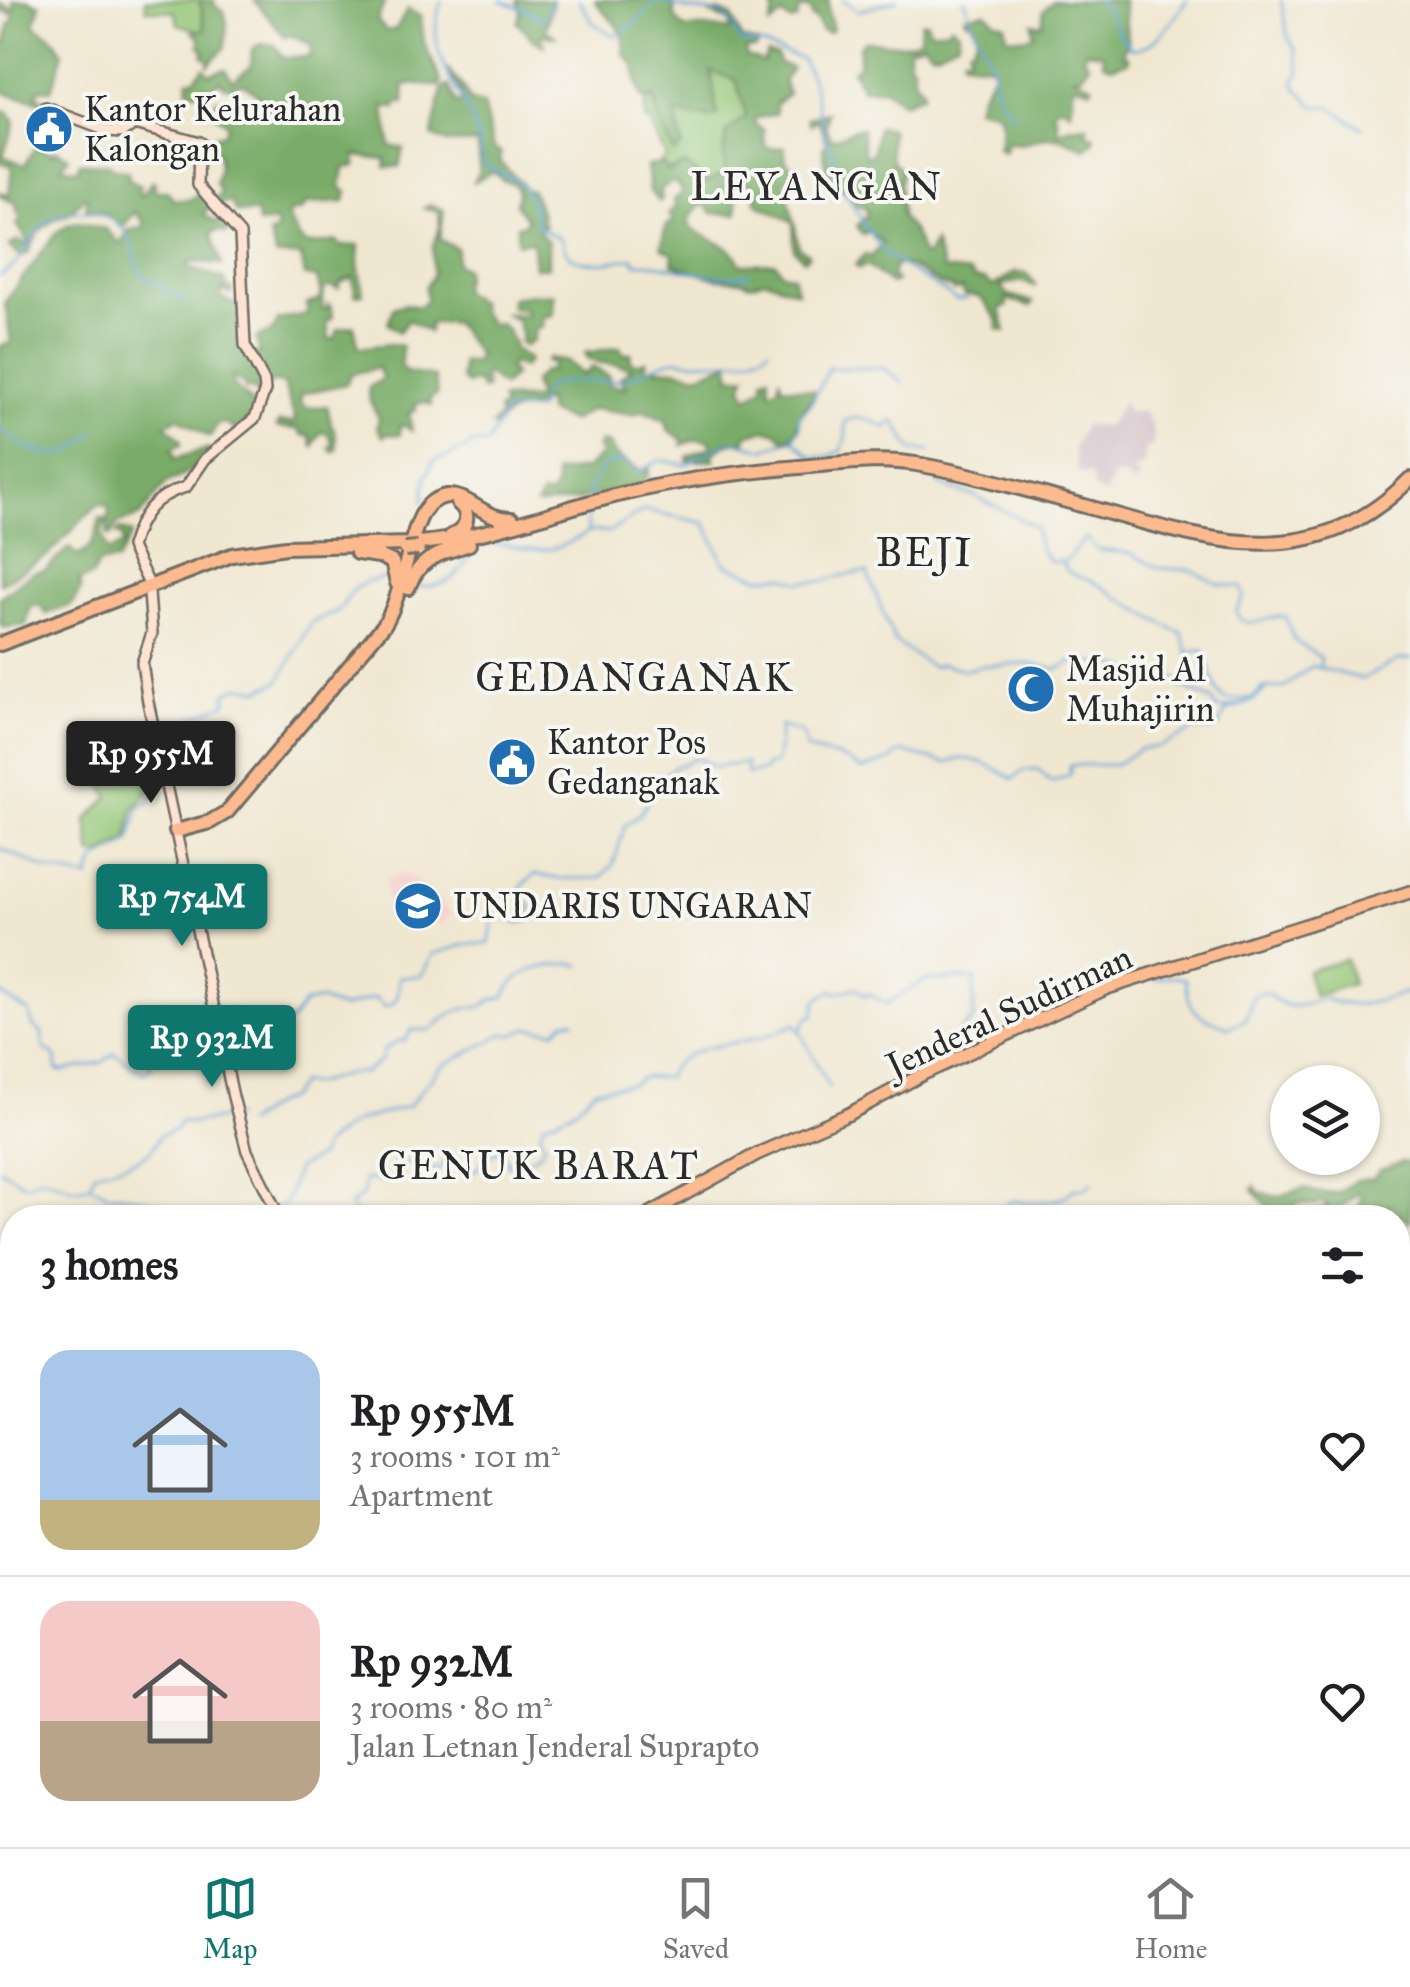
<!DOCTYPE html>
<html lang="en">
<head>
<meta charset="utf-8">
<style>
  :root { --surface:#fff; --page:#f2f2f2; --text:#202124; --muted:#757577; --line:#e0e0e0; --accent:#0f766e }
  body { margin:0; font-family:"IM FELL Great Primer",serif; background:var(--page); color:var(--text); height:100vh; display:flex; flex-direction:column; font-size:38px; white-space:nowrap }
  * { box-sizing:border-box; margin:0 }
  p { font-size:32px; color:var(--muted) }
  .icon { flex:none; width:55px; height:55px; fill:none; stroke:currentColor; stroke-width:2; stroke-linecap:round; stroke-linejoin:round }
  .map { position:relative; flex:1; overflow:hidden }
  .sheet { position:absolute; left:0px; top:1205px; width:1410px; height:642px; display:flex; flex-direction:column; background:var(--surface); border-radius:40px 40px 0 0; box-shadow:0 2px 8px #0004 }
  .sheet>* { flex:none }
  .buttons { position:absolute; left:1270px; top:1065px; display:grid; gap:20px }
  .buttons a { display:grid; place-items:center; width:110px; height:110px; border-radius:50%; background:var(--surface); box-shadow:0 2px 8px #0004; font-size:50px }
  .price { position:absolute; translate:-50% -85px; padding:0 22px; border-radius:10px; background:var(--accent); color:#fff; font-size:32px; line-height:65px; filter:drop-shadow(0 2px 5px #0008) }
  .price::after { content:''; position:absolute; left:50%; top:60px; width:30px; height:22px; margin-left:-15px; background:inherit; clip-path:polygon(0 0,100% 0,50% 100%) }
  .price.current { background:#222; color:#fff }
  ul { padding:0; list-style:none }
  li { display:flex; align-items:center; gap:30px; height:250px; padding:0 40px }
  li+li { border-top:2px solid var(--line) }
  li span { display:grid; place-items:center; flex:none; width:280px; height:200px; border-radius:30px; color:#555 }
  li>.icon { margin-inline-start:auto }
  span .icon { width:120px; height:120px; fill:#fffc; stroke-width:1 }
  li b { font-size:42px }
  h2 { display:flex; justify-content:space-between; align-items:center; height:120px; padding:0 40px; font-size:42px }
  .tab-bar { display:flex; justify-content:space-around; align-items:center; height:140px; border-top:2px solid var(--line); background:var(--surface); font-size:28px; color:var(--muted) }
  .tab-bar a { display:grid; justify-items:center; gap:5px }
  .tab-bar .current { color:var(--accent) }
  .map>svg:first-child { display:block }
  .built { fill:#f7cfd2 }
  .industrial { fill:#d2bdc6 }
  .green { fill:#95c778; stroke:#607952; stroke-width:2.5 }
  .forest { fill:#78ac68; stroke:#526c4a; stroke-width:2.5; fill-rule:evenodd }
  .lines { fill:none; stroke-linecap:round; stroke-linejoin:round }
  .stream { stroke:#61a2d5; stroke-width:2.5 }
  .river { stroke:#61a2d5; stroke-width:6 }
  .secondary-casing { stroke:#706d65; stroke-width:14 }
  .primary-casing { stroke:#706d65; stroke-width:15 }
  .trunk-casing { stroke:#706d65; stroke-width:16 }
  .motorway-casing { stroke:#706d65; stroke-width:18 }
  .secondary { stroke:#fee3d2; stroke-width:9 }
  .primary { stroke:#fcba8e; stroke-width:10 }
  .trunk { stroke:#fcba8e; stroke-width:11 }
  .motorway { stroke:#fcba8e; stroke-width:12 }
  .motorway-bridge-casing { stroke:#706d65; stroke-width:18; stroke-linecap:butt }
  .motorway-bridge { stroke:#fcba8e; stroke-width:12 }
  .labels { text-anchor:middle; stroke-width:8; stroke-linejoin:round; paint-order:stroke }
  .poi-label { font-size:35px; fill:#2b2b2b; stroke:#f6f6f2; text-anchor:start }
  .street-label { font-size:35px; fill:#2b2b2b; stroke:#f6f6f2 }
  .quarter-label { font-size:40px; letter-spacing:2.5px; fill:#2b2b2b; stroke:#f6f6f2 }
</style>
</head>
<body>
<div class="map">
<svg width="1410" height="1847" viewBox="0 0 1410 1847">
  <rect width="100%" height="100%" fill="#f6f6f2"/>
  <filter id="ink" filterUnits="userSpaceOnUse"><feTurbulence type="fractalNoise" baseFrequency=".01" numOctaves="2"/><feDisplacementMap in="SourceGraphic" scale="20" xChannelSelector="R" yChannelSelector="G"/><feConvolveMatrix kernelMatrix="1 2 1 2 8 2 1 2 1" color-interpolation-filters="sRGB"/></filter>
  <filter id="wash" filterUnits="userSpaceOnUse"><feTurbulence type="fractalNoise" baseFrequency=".0048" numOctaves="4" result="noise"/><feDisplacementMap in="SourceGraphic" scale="40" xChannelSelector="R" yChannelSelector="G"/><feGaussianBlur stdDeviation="2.25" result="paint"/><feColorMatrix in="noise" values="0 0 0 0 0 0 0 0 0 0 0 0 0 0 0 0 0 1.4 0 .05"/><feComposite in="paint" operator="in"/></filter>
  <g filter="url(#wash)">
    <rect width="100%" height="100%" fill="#f0e7d0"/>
    <path class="built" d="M402 873 433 893 451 914 441 924 403 920 386 898V881Z"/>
    <path class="industrial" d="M1123 402 1127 412H1144L1154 432 1153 444 1145 451 1144 464 1131 471 1139 476 1138 481 1133 483 1125 476 1114 475 1105 494 1095 490 1092 476 1078 472 1074 447 1084 425 1107 427Z"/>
    <path class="green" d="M145 0H200L204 32 178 24 175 12 146 9Z
      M711 70 736 80 746 118 725 141 727 176 718 175 709 182 685 164 665 170 660 162 665 155 649 121H645V105L654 97 657 118 673 151 681 145 675 114 717 117Z
      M155 741 158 781 133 810 128 839 101 855 91 853 87 819 109 797 91 766C112 759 140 760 155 741Z
      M1346 959 1352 984 1314 996 1307 971Z"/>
    <path class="forest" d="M13 0H28L40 5 34 25 52 37 63 53 51 90 39 89 36 95 45 101 43 104 0 91V43H6L9 25 15 17 4 11 0 13V3L15 10Z
      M200 0H214L215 6 224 12 227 23 225 48 208 64 209 60 203 56 204 49 200 47V38L193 32 205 30Z
      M254 0H386L377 20 387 31 396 29 408 9 421 17 424 43 442 82 440 86 405 84 404 104H397L396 109 385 107 389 145 403 148 399 167 385 166 386 158 356 155 355 165 344 167 341 187 347 191 345 201 306 203 302 210 289 212 288 217 299 238 308 245 337 241 341 246 359 245 358 263 363 294 355 295 353 277 340 283 339 289 329 286 324 289 322 308 328 309V304L332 307 333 318 327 321 329 339H335L338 329 354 326 359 348 390 344 402 346 401 364 405 372 435 377 437 395 430 398 431 405 426 402 415 404 416 410 409 413 412 431 403 425 400 427V435L387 434 383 437 377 427 379 418 370 401 368 388 383 379 378 368 351 374 346 384 301 394V403L306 408 327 406 332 427 335 430 337 449 333 452 329 448 333 444 328 433H320L313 446 310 436 302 435 297 429 277 427 279 422 293 423 295 419 284 385 276 382 264 386 261 400 252 388 246 390 243 383 232 376 235 387 256 407 255 415 235 431 227 423 217 424 210 437 177 417 166 425 181 440V445L172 449 175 459 207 449 210 451 183 476 167 482 139 517 118 523 110 536 107 535 109 507 98 504 47 556 0 584V346L11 342 5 302 56 233 69 224 77 222 106 229 120 244 128 230 142 227 144 223 135 212 123 226H121L104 213 86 210 88 198 85 197 70 213 54 219 39 231 28 253 21 256 9 246 18 240 25 245 28 242 17 224 22 218 17 212V204L0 196V192L9 195 12 166 0 163V111L9 114 14 122 3 156 25 165 35 147 54 152 56 149 69 157 62 167 77 170 80 163 109 164 110 168 128 172 129 180 140 186 138 192 142 196 152 181 155 183 154 191H167L174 200H189L202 192 212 201 222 193 216 184 220 167 218 155 208 151 201 140 223 134 226 124 213 113 212 108 218 99 229 113 239 114 263 98 242 82 233 87 223 85 220 80 210 89 201 86 196 92 187 90 188 79H194L203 67 209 73 225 68 232 80 251 66 252 49 261 44 275 45 282 57H311L310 45 290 35 285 37ZM225 202H231L236 212 257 213 258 223 275 222 277 230 269 234 276 256H301L305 276 317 278 321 295 318 301 307 304V314L278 320 273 331 256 338 260 352 248 355 241 307 221 298 222 290 231 294 233 290 227 287 224 279 187 266 191 261 222 264 211 233 219 230 226 233 233 227 224 217 216 222 203 214 206 210Z
      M517 0H553L546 30 557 37 541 35 545 46 533 40 517 22 521 13Z
      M595 0H673L675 18 685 29 701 27 731 30 729 21 711 14 719 11 732 17 742 39 758 43 756 48H746V56L763 62 767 53 777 55 779 63 792 68 784 80 788 94 776 103 777 113 755 118 756 124 765 130 764 139 768 149 785 147 784 157 792 166 791 175 784 182C790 205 796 226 799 248L808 254V257L804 260 794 250 793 222 757 204 752 183H737V214L712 213 707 206 701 205 691 216 689 225C705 242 732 241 741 264L776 263 782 273 793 275 797 291 765 280 750 285C739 278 732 281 719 279 703 277 688 269 672 264L673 254 661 248 666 225 673 222 669 213 675 208 674 199 681 195 682 189 674 181 661 189 662 199 659 202 650 191 647 166 661 162 667 171 685 164 708 182 718 175 726 176 723 153 727 133 746 118 736 80 711 71 717 117 709 119 675 114 681 145 673 152 657 118 654 97 644 101C632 86 638 74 633 64 630 60 626 57 623 52 628 26 606 20 595 0Z
      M767 0H829L828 13 833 29 828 33 821 30 816 18H812L810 9H799L797 19 790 21 783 15 770 25 774 11Z
      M1123 0 1128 41 1123 55 1129 57V61L1111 66 1104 62 1103 53 1085 51V58L1090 64 1082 75 1074 76 1092 85 1091 89 1074 84 1071 113 1061 107 1054 115 1058 118 1059 134 1068 129 1088 127 1087 134 1095 138V143L1087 150C1077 147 1067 139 1056 138 1037 136 1032 149 1007 143L1005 154 998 151 1001 129 998 114 976 109 980 95 993 74 991 65 962 62V57H969L968 48 972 47 977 36 973 23 966 20 965 16 986 12 995 21 1005 24 1007 37 1025 38 1033 35 1032 23 1040 25 1043 22V10L1053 1Z
      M921 22H927L930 31 948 29 951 25 959 31 958 41 937 52 930 51 924 43 909 47V62L914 67V80L921 90V96L901 104 884 90H862L852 70 859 65V47L864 41C883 40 902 50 920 38Z
      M448 69 461 84 470 102 483 105 494 147 501 152 500 160 526 190H532L542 216 540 221 545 225 538 230 548 242V267L535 268 532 241 518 243 517 226 523 225 527 220 516 205 518 192 514 184 502 180 493 171 472 183 479 172 478 142 446 143 432 136C432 129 442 93 444 87L450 86 456 103H462L460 90Z
      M830 113 826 126 831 137C844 139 850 127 862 129L866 156 874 153 878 127 891 129 893 161 903 171 899 184 902 218 914 233 923 256H927L934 242 943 270 969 273 975 279 985 280 993 286 1015 272 1026 273 1035 283V286L1020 281 1001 285 1006 294 1033 302 1031 306 1006 299 1007 306 1000 309 1006 331 998 330 997 319 980 297 964 295 962 289 954 291 952 288C932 286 911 259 895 266L892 276 897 281 891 284 868 265 858 268 856 265 865 254 871 257 883 243 869 232 862 234 857 226 867 216V209L857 206 850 191 836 187 827 170 823 149 827 143 821 125 817 121 812 125 809 118Z
      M430 204 444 210 440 239 457 249V264L466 269 462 290 480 303V311L492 325 499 323 507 330 514 343 513 348 529 360 523 368 512 363 509 367 514 375 503 386 486 374 483 376 487 388 482 390 477 381 467 384 461 379 462 362H475L478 355 455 323H430L429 332 408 320 399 332 388 324 393 308 405 304 419 307 427 300 425 288 433 275V245L440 228 439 212 424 208Z
      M531 294H554L553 315 542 317 543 327 536 328 533 340 525 346 520 342 522 336 517 321 506 314 526 315V310L511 307V298Z
      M620 347 623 354 631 353 630 361 637 364 646 361 647 368 674 369 698 375 730 362 731 377 746 376 743 385 747 398 764 386 763 379 769 375 770 391 778 387 780 379 782 386 814 390V394L799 417 797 430 791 438 783 439C775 426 758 431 747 435L746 441C733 442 719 444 712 457L715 461 687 460 688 456 711 447 710 441 697 439 682 445 683 440 668 430 666 421 644 411 632 415 593 409 571 421 548 412 546 400C529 415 515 402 496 426H492L500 416 498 410 504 407 501 399H538L533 382 544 371H550L552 365 546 361 548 358 568 362 583 375 592 367 609 376V385L626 388 620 378 631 369C616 362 602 366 588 359L585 353Z
      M601 442 609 444C614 457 630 465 643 471L649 469 647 478 635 485 575 501 537 505 542 494 551 496 556 484 555 473 586 469 603 453 597 448Z
      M100 518 106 520 101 534 108 552 123 544 122 536 116 534 120 529 132 534 117 561 99 563 92 576 79 581 81 589 72 605 46 614 39 604 30 608 26 625 5 628 0 625V597L32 573 46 570 69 547 77 556C94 548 96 535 100 518Z
      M1402 1162 1410 1163V1223L1390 1206 1369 1217 1358 1216 1361 1197 1359 1193C1344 1200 1342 1216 1322 1216L1318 1211 1328 1206 1323 1202 1315 1205 1301 1203 1276 1216 1253 1190 1255 1186 1259 1193 1277 1197 1305 1188 1315 1192 1337 1193 1357 1180 1373 1178 1380 1170Z
      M152 1835H254L258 1847H167L166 1835Z"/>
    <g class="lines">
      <path class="stream" d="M442 0C416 66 480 96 482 160L494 170 516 180 530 196 539 228 560 238C563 243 563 249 567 253 579 269 617 261 633 258L636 264 647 263 719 277 750 275
        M500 0 531 12 541 20 548 15 550 0
        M579 0 593 23 614 36 633 26 655 1
        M656 0 689 10 719 13 731 22 740 41 764 45 802 59C817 84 817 102 824 128 829 151 839 156 835 181 856 203 863 229 884 251 904 272 934 282 956 300L967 299
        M843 0 858 11 897 0
        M965 0 972 23 992 65 995 89 1001 101 1016 117
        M1099 0C1113 15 1116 35 1133 49 1157 49 1174 18 1187 0
        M1281 0 1288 37 1296 50 1300 73 1294 81 1297 89 1315 106 1330 107 1363 128
        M0 276C21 265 26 245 40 228 59 206 99 206 120 226 133 238 135 259 142 276L185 300
        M0 428C15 444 45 460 68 452 79 448 86 438 95 432
        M793 439 800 427 799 417 811 404 829 368H884L902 383
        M937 479 942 486 977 497 1035 527 1041 551 1051 562 1066 561 1086 538 1097 550 1130 553 1158 568 1192 570 1218 584 1241 587 1244 596 1236 612 1240 619C1255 629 1269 615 1285 616L1294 640 1321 658 1320 666
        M588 495C593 481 604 455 624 463 630 466 634 470 639 472L659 460 685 465 731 440 763 449 793 439 811 456 827 457 841 451 846 437 845 422C857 413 873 422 886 427L894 421 912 450 931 451
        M423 502 426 477 433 461 467 448 470 444 488 443 504 413 517 409 538 410 544 390C565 375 589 383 612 381 630 380 654 365 671 360 679 358 685 362 694 362 718 360 750 364 769 349
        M588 532 611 531 644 510 705 523 725 564 761 578 782 576 800 582 826 581C831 576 859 573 867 572L895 642 932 667 942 664 966 670 981 666 1029 664 1059 669 1071 662 1109 664
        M1062 564C1073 580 1083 575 1097 584 1126 601 1151 620 1182 633L1188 653 1203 650 1217 691 1226 700 1253 698 1264 687 1283 688 1312 666 1362 679 1398 660 1410 659
        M417 581 420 587C454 586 460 573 474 547 503 538 514 551 541 550 556 550 575 540 588 532L587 514
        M1112 664C1135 671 1152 679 1177 679L1180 686 1212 700 1216 708 1224 709 1249 701
        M165 763C179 717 184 722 226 703V695C237 683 244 687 260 690L279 681 311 623 339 610 354 589 367 582 389 577
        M0 848 48 870 89 878 95 860 130 841 138 808C152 802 156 795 161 780
        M1153 979 1172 976 1186 979C1189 1018 1199 1014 1229 1028L1246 1019 1253 998 1257 993 1268 994C1288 1013 1302 1006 1323 998 1352 1012 1381 1001 1410 991
        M0 994 29 1012 33 1026 42 1033 43 1047 56 1057 57 1070 63 1071 103 1062 114 1053 144 1073 151 1068 147 1054C156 1045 174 1034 187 1034 199 1033 202 1038 213 1033
        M221 1023 224 1019C236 1020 247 1017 258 1018 270 1019 278 1022 292 1021L303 1004 319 1000 342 1008 375 998 385 1007C401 1003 398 990 399 977L421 976 433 954 468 944H489L495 911 518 923 530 920 531 906 519 894 522 886 535 874 558 879 600 878 613 865 625 826 640 814 662 777 673 768 696 758 715 767 746 763 747 774 766 770V765L775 764 777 760 780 726 801 732 807 749C828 757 844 754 861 770L893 759 896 754 904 752 947 763C970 751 994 768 1013 779L1024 770 1038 769 1051 782 1070 775V765H1115L1140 749 1159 747 1196 729 1210 730 1219 726 1226 711 1252 701 1269 687
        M801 1030 806 1019 814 1015 817 999 833 990 835 993 856 988 866 996 868 993 886 1004 925 980 977 978 973 985 974 1018 952 1039 956 1053
        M246 1124C259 1114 275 1102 290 1097L300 1083C323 1087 340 1071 365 1073L382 1059 383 1051 398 1041 406 1040 411 1030H431C445 1016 460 1006 482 1007L490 1000 504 997C515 973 532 968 557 965 568 964 571 961 581 966
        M0 1169 26 1185 42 1177 75 1189 89 1186 105 1191V1195C136 1193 159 1204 185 1218
        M89 1186 95 1172C118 1166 151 1163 159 1136L175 1130 181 1121 189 1123 235 1117
        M279 1208 286 1202 297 1168 320 1156 325 1144 345 1128 357 1121 409 1106 440 1067 503 1034 514 1035 527 1028 555 1031 565 1021H575
        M360 1218 350 1205 363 1195 364 1179 392 1181 395 1178 396 1155 409 1164 416 1160 434 1170 444 1166V1157L457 1159 462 1173C480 1175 482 1159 496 1151L507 1158 508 1165 517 1167 541 1152 544 1144 540 1136 543 1124 573 1111 595 1089 632 1084 643 1077 666 1078C679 1045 729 1045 759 1038 772 1035 783 1029 796 1024L829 1087
        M998 1218 1010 1201C1032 1200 1056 1207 1074 1189L1086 1188 1092 1182
        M1398 1275 1410 1262
        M1398 1425 1410 1424
        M1398 1460 1410 1465
        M1398 1627 1410 1633
        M0 1647 12 1657
        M1398 1694 1410 1710
        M81 1835 82 1847
        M113 1835 124 1847
        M188 1835 195 1847
        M428 1835 432 1847
        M489 1835 498 1847
        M575 1835 587 1847
        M668 1835 673 1847
        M886 1835V1842L893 1847
        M925 1835 934 1847
        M1268 1835 1283 1847"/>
      <path class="river" d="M61 1218 72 1212 89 1218
        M128 1218 136 1205 144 1209 146 1218
        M0 1258 12 1263
        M0 1561 12 1566"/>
    </g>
  </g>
  <g filter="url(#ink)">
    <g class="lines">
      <g class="secondary-casing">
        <path id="secondary" d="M46 108 107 131 123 132 134 124 199 142 198 185 240 234 245 345 264 381 265 390 255 418 205 459 186 487C154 496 140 515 131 547L148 582
          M149 593 152 633 142 663 148 702 233 1097 247 1151 280 1218"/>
      </g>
      <g class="primary-casing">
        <path id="primary" d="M0 1446 12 1450"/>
      </g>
      <g class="trunk-casing">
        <path id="trunk" d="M642 1218 757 1154 849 1114 925 1073 1107 988 1410 892
          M0 1401H12"/>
      </g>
      <g class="motorway-casing">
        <path id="motorway" d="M451 536C467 530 472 514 458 503
          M418 543C476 539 532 519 587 503 666 481 729 473 810 466 845 463 881 458 916 464 980 475 1043 495 1106 512 1218 544 1317 573 1410 479
          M357 553 379 556 392 562 397 583
          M408 588C420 556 440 554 469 544
          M0 644 232 555 286 547 408 544
          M176 831 210 822 227 812 384 625C405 592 408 529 427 507 431 501 440 497 447 496 468 494 485 520 512 519"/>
      </g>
      <use href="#secondary" class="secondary"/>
      <use href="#primary" class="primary"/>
      <use href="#trunk" class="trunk"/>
      <use href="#motorway" class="motorway"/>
      <g class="motorway-bridge-casing">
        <path id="motorway-bridge" d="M405 549 418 548"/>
      </g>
      <use href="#motorway-bridge" class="motorway-bridge"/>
    </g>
  </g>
  <defs>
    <g id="civic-disc" transform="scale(2.5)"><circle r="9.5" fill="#1f6fb2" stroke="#f6f6f2"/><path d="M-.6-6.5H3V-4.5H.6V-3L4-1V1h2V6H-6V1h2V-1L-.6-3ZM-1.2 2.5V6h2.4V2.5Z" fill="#fff"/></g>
    <g id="mosque-disc" transform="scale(2.5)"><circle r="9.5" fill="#1f6fb2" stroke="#f6f6f2"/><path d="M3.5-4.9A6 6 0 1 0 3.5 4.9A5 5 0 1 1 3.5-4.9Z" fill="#fff"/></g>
    <g id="university-disc" transform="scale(2.5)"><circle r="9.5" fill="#1f6fb2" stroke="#f6f6f2"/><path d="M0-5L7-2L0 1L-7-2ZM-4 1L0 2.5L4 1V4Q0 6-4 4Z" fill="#fff"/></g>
  </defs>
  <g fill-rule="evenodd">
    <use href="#civic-disc" x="49" y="129"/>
    <use href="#mosque-disc" x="1031" y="689"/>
    <use href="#civic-disc" x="512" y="762"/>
    <use href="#university-disc" x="418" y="906"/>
  </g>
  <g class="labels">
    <g class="poi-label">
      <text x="84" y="121">Kantor Kelurahan<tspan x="84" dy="40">Kalongan</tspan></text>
      <text x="1066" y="681">Masjid Al<tspan x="1066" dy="40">Muhajirin</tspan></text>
      <text x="547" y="754">Kantor Pos<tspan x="547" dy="40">Gedanganak</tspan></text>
      <text x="453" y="918">UNDARIS UNGARAN</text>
    </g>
    <g class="street-label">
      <text transform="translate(1009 1011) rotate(-25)" y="12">Jenderal Sudirman</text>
    </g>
    <g class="quarter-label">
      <text x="817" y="200">LEYANGAN</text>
      <text x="925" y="566">BEJI</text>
      <text x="635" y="691">GEDANGANAK</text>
      <text x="539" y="1179">GENUK BARAT</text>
    </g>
  </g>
</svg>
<div class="buttons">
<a><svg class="icon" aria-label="layers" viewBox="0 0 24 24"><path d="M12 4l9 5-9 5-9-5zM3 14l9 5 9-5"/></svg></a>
</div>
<b class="price current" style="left:151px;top:806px">Rp 955M</b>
<b class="price" style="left:182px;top:949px">Rp 754M</b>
<b class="price" style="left:212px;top:1090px">Rp 932M</b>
<section class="sheet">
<h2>3 homes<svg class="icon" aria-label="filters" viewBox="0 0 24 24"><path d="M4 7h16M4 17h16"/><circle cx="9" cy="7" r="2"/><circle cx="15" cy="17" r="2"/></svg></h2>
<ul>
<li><span style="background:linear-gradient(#a9c7e8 75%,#c2b280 0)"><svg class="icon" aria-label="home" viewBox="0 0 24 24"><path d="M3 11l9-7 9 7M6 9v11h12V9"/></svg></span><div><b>Rp 955M</b><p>3 rooms · 101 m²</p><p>Apartment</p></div><svg class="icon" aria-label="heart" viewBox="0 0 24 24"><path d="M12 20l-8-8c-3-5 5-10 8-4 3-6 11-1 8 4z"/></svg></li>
<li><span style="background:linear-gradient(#f6c9c9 60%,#b9a48a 0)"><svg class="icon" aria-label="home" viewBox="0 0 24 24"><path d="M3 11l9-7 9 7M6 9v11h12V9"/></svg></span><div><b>Rp 932M</b><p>3 rooms · 80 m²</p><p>Jalan Letnan Jenderal Suprapto</p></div><svg class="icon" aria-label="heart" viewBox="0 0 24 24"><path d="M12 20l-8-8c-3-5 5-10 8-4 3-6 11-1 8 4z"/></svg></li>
</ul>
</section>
</div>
<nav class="tab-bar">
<a class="current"><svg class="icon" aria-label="map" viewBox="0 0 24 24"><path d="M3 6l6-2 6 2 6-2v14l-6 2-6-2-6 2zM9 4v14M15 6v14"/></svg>Map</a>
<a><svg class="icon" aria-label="saved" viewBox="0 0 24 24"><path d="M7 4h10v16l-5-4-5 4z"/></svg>Saved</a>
<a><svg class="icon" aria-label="home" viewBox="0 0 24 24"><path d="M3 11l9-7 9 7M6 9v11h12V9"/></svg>Home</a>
</nav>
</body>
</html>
